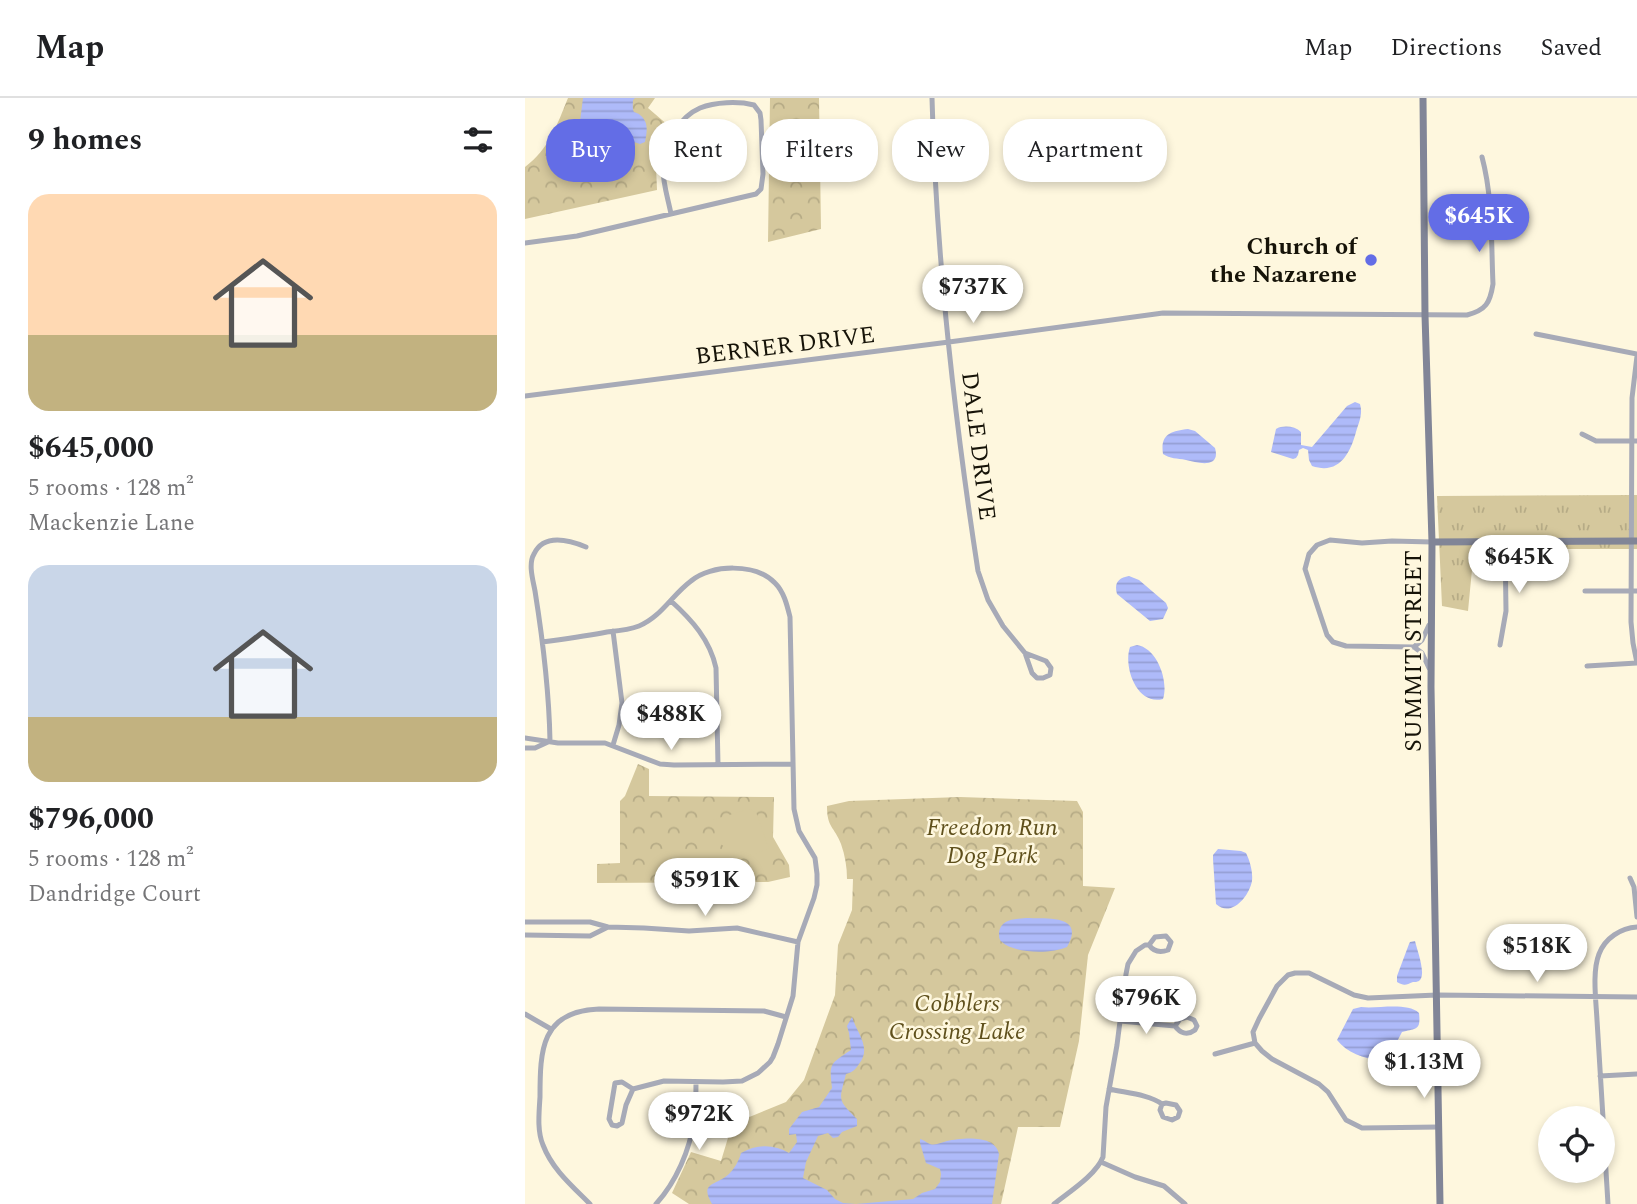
<!DOCTYPE html>
<html lang="en">
<head>
<meta charset="utf-8">
<style>
  :root { --surface:#fff; --page:#f2f2f2; --text:#202124; --muted:#757577; --line:#e0e0e0; --accent:#636de6 }
  body { margin:0; font-family:Spectral,serif; background:var(--page); color:var(--text); height:100vh; display:flex; flex-direction:column; font-size:26px; white-space:nowrap }
  * { box-sizing:border-box; margin:0 }
  p { font-size:23px; color:var(--muted) }
  .icon { flex:none; width:38px; height:38px; fill:none; stroke:currentColor; stroke-width:2; stroke-linecap:round; stroke-linejoin:round }
  .map { position:relative; flex:1; overflow:hidden }
  .sheet { display:flex; flex-direction:column; background:var(--surface); width:525px }
  .sheet>* { flex:none }
  .top-card { position:absolute; left:21px; top:21px; width:665px; height:63px; display:flex; gap:14px }
  .tools { position:absolute; left:1013px; top:1008px; display:grid; gap:14px }
  .tools a { display:grid; place-items:center; width:77px; height:77px; border-radius:50%; background:var(--surface); box-shadow:0 4px 10px #0003; font-size:35px }
  .price { position:absolute; translate:-50% -60px; padding:0 16px; border-radius:24px; background:#fff; color:#222; font-size:23px; line-height:46px; filter:drop-shadow(0 2px 4px #0008) }
  .price::after { content:''; position:absolute; left:50%; top:42px; width:21px; height:16px; margin-left:-10px; background:inherit; clip-path:polygon(0 0,100% 0,50% 100%) }
  .price.on { background:var(--accent); color:#fff }
  ul { padding:0; list-style:none }
  li { display:grid; align-content:center; gap:14px; height:371px; padding:0 28px }
  li span { display:grid; place-items:center; height:217px; border-radius:21px; color:#555 }
  li>.icon { margin-inline-start:auto }
  span .icon { width:126px; height:126px; fill:#fffc; stroke-width:1 }
  li b { font-size:30px }
  h2 { display:flex; justify-content:space-between; align-items:center; height:84px; padding:0 28px; font-size:30px }
  .tag { padding:0 24px; border-radius:28px; background:var(--surface); box-shadow:0 4px 10px #0003; font-size:24px; line-height:63px }
  .tag.on { background:var(--accent); color:#fff }
  header { display:flex; align-items:center; gap:42px; box-sizing:border-box; height:98px; padding:0 35px; background:var(--surface); border-bottom:2px solid var(--line) }
  header strong { font-size:33px }
  nav { display:flex; gap:38px; margin-inline-start:auto; font-size:24px }
  main { display:flex; flex:1; min-height:0 }
  .map>svg:first-child { display:block }
  .grass { fill:url(#grass-tufts) }
  .park { fill:url(#park-crowns) }
  .pitch { fill:#d5c89d }
  .water { fill:url(#water-rules) }
  .lines { fill:none; stroke-linecap:round; stroke-linejoin:round }
  .street { stroke:#a7aab7; stroke-width:5 }
  .secondary { stroke:#818597; stroke-width:7 }
  .poi-dot { fill:#636de6; stroke:#fef7de; stroke-width:2.5 }
  .labels { text-anchor:middle; stroke-width:5; stroke-linejoin:round; paint-order:stroke }
  .poi-label { font-size:24px; font-weight:bold; fill:#161308; stroke:#fef7de; text-anchor:end }
  .street-label { font-size:24px; fill:#161308; stroke:#fef7de }
  .park-label { font-size:24px; font-style:italic; fill:#5f501c; stroke:#fef7de }
</style>
</head>
<body>
<header>
<strong>Map</strong>
<nav><a>Map</a><a>Directions</a><a>Saved</a></nav>
</header>
<main>
<section class="sheet">
<h2>9 homes<svg class="icon" aria-label="filters" viewBox="0 0 24 24"><path d="M4 7h16M4 17h16"/><circle cx="9" cy="7" r="2"/><circle cx="15" cy="17" r="2"/></svg></h2>
<ul>
<li><span style="background:linear-gradient(#ffd9b3 65%,#c2b280 0)"><svg class="icon" aria-label="home" viewBox="0 0 24 24"><path d="M3 11l9-7 9 7M6 9v11h12V9"/></svg></span><div><b>$645,000</b><p>5 rooms · 128 m²</p><p>Mackenzie Lane</p></div></li>
<li><span style="background:linear-gradient(#c9d6e8 70%,#c2b280 0)"><svg class="icon" aria-label="home" viewBox="0 0 24 24"><path d="M3 11l9-7 9 7M6 9v11h12V9"/></svg></span><div><b>$796,000</b><p>5 rooms · 128 m²</p><p>Dandridge Court</p></div></li>
</ul>
</section>
<div class="map">
<svg width="1112" height="1106" viewBox="0 0 1112 1106">
  <defs>
    <pattern id="grass-tufts" width="24" height="20" patternUnits="userSpaceOnUse" patternTransform="scale(1.75)"><rect width="24" height="20" fill="#d5c89d"/><path d="M3 7l-1-3M5 7V3M7 7l1-3M15 17l-1-3M17 17v-4M19 17l1-3" fill="none" stroke="#b6ab86"/></pattern>
    <pattern id="park-crowns" width="20" height="18" patternUnits="userSpaceOnUse" patternTransform="scale(1.75)"><rect width="20" height="18" fill="#d5c89d"/><path d="M2 6a3 3 0 1 1 6 0M12 15a3 3 0 1 1 6 0" fill="none" stroke="#b6ab86"/></pattern>
    <pattern id="water-rules" width="6" height="5" patternUnits="userSpaceOnUse" patternTransform="scale(1.75)"><rect width="6" height="5" fill="#aebaf9"/><path d="M0 2.5h6" fill="none" stroke="#959fd4"/></pattern>
  </defs>
  <rect width="100%" height="100%" fill="#fef7de"/>
  <path class="grass" d="M1112 397V451H949L943 513 917 508 912 398Z"/>
  <path class="park" d="M43 0H130L123 10 144 28 135 43 131 68 132 92 0 121V69C24 51 32 27 43 0Z
    M245 0H294L296 131 243 144Z
    M113 666 124 671V698L249 699 248 739 264 767 265 779 243 784 72 785V766L95 765V703L100 698Z
    M435 699 552 703 558 714V788L590 790 563 857 554 943 535 1029H493L476 1106H164L147 1095 166 1054 196 1063 209 1020H222L261 1004 279 982 310 897 313 847 327 812 328 781H322C322 769 320 757 316 746 309 728 302 730 302 708L324 703Z"/>
  <path class="pitch" d="M224 711 231 714 244 751 213 761 196 746 188 722Z"/>
  <path class="water" d="M58 0H110L108 2C108 5 107 11 109 14 111 15 113 15 115 17 124 24 122 34 120 44L115 46 106 43C102 49 95 51 93 55 90 61 97 71 98 78L82 70 58 64 42 65 32 61 56 48 55 40 48 35 54 31Z
    M830 304 835 306C838 316 834 324 831 334 825 356 814 377 787 368L784 362 783 352 778 350 774 352 773 357 771 360 768 361 746 354 751 331C758 327 770 328 776 334V347L787 349 822 308Z
    M663 331 670 333 690 350C696 371 673 365 661 362 652 360 645 361 638 356 635 336 646 333 663 331Z
    M604 478 614 482 641 505 643 510 638 521 625 523 592 496C589 485 593 480 604 478Z
    M612 547C632 550 644 583 638 601 612 608 598 569 605 549Z
    M693 751 716 753 721 755C725 763 728 774 727 783 724 799 706 820 691 806L688 761V757Z
    M501 820C521 821 561 816 542 849 527 856 490 856 477 844 474 842 474 839 474 834 476 821 490 821 501 820Z
    M890 843C892 852 902 877 894 883 892 884 890 884 888 884 881 887 879 888 872 884V878L884 846 885 844Z
    M836 909C853 911 882 904 894 915 896 933 891 930 877 934L863 961C845 964 823 956 812 942L828 911Z
    M327 919C332 935 347 950 334 966 330 972 328 974 321 976 314 1003 312 1001 332 1021V1028L317 1034 313 1039 308 1040 303 1035 293 1038 281 1064 278 1080 302 1092 310 1101 318 1105 331 1106 388 1101 397 1095 410 1091 415 1084 416 1076 415 1071 401 1065 395 1045V1041C399 1042 402 1045 405 1046 411 1048 417 1044 422 1043 437 1040 470 1036 474 1056L467 1106H187C174 1084 191 1088 204 1076 209 1071 214 1063 216 1055 232 1046 249 1046 264 1055L272 1044 271 1036 264 1037V1031L277 1014 294 1009 307 990C304 965 305 966 326 952L324 935 322 928Z"/>
  <g class="lines">
    <path class="street" d="M407 0C411 158 429 317 453 473L463 502 478 528 500 555 507 575 512 580H518L525 577 526 570 521 563 500 555
      M0 145 52 138 231 96 236 91 238 76 236 22 235 15 229 7C213 3 190 4 175 10 154 19 139 46 138 67 137 83 143 100 146 116
      M1011 236 1112 256
      M1112 258 1107 300 1106 524 1108 545 1112 565
      M0 298 424 244 638 215 942 217C961 212 965 205 968 186 966 143 968 100 957 59
      M1057 336 1071 343H1112
      M1060 493H1112
      M146 503C167 522 185 542 191 570L193 667
      M904 527 897 542 889 549 897 555 904 570
      M18 544C39 541 61 538 82 534 92 533 104 532 114 528 136 519 147 497 166 483 186 466 231 465 250 485 259 494 262 507 265 519L269 711 274 733 290 760 292 776V787L289 800 273 844 268 898 253 946 248 959 245 964 233 975 217 983 198 984 139 983 108 991 101 1007 97 1025 92 1028 87 1027 84 1021 90 985 97 984 108 991
      M975 547 981 513 980 443
      M889 549 821 548 808 544 802 537 780 471 784 456 792 447 805 442 837 445 867 443 907 444
      M1062 568 1112 565
      M0 640 33 645H80L135 666 149 667 268 666
      M25 643C24 592 18 543 10 493 8 482 3 466 9 456 19 435 44 442 61 449
      M88 647 94 627 97 605 88 533
      M0 650H10L23 644
      M1105 780 1109 789 1112 819
      M0 824H65L83 829 119 830 164 833 212 830 273 844
      M0 837 65 838 83 829
      M0 916 26 931
      M595 923 650 928C655 935 662 938 670 932L672 928 669 922 662 919 655 921 650 928
      M690 956 730 945
      M1075 978 1112 976
      M584 991C601 995 623 996 637 1006L641 1005 651 1007 655 1013 653 1019 647 1022 638 1019 635 1012 637 1006
      M1078 1020C1076 987 1074 954 1072 922 1071 902 1067 874 1074 856 1080 840 1096 830 1112 829
      M1078 1024 1083 1106
      M914 1029 837 1030 821 1022 803 994 794 986 747 961 737 953 730 945 728 934 734 921 752 888 763 877 770 875H784L829 897 843 900 912 897 1112 899
      M576 1064 610 1079 639 1088 660 1106
      M65 1106C47 1088 27 1071 18 1047 12 1033 14 1015 15 999 15 952 16 913 74 911L239 913 261 919
      M131 1106C151 1084 165 1052 169 1022 171 1010 171 997 171 984
      M529 1106C544 1094 571 1077 578 1059L581 1009 592 947 601 876 603 866 611 853 620 847H624L630 839 641 838 646 844 643 852C635 855 629 854 624 847"/>
    <path class="secondary" d="M898 0 900 217 907 444 906 589 915 1106
      M907 444 1112 443"/>
  </g>
  <circle class="poi-dot" cx="846" cy="162" r="7"/>
  <g class="labels">
    <g class="poi-label">
      <text x="832" y="156">Church of<tspan x="832" dy="28">the Nazarene</tspan></text>
    </g>
    <g class="street-label">
      <text transform="translate(260 247) rotate(-7)" y="8">BERNER DRIVE</text>
      <text transform="translate(454 348) rotate(83)" y="8">DALE DRIVE</text>
      <text transform="translate(888 553) rotate(-90)" y="8">SUMMIT STREET</text>
    </g>
    <g class="park-label">
      <text x="467" y="737">Freedom Run<tspan x="467" dy="28">Dog Park</tspan></text>
      <text x="432" y="913">Cobblers<tspan x="432" dy="28">Crossing Lake</tspan></text>
    </g>
  </g>
</svg>
<div class="tools">
<a><svg class="icon" aria-label="locate" viewBox="0 0 24 24"><circle cx="12" cy="12" r="6"/><path d="M12 2v4M12 18v4M2 12h4M18 12h4"/></svg></a>
</div>
<b class="price on" style="left:954px;top:156px">$645K</b>
<b class="price" style="left:448px;top:227px">$737K</b>
<b class="price" style="left:994px;top:497px">$645K</b>
<b class="price" style="left:146px;top:654px">$488K</b>
<b class="price" style="left:180px;top:820px">$591K</b>
<b class="price" style="left:1012px;top:886px">$518K</b>
<b class="price" style="left:621px;top:938px">$796K</b>
<b class="price" style="left:899px;top:1002px">$1.13M</b>
<b class="price" style="left:174px;top:1054px">$972K</b>
<div class="top-card">
<a class="tag on">Buy</a>
<a class="tag">Rent</a>
<a class="tag">Filters</a>
<a class="tag">New</a>
<a class="tag">Apartment</a>
</div>
</div>
</main>
</body>
</html>
